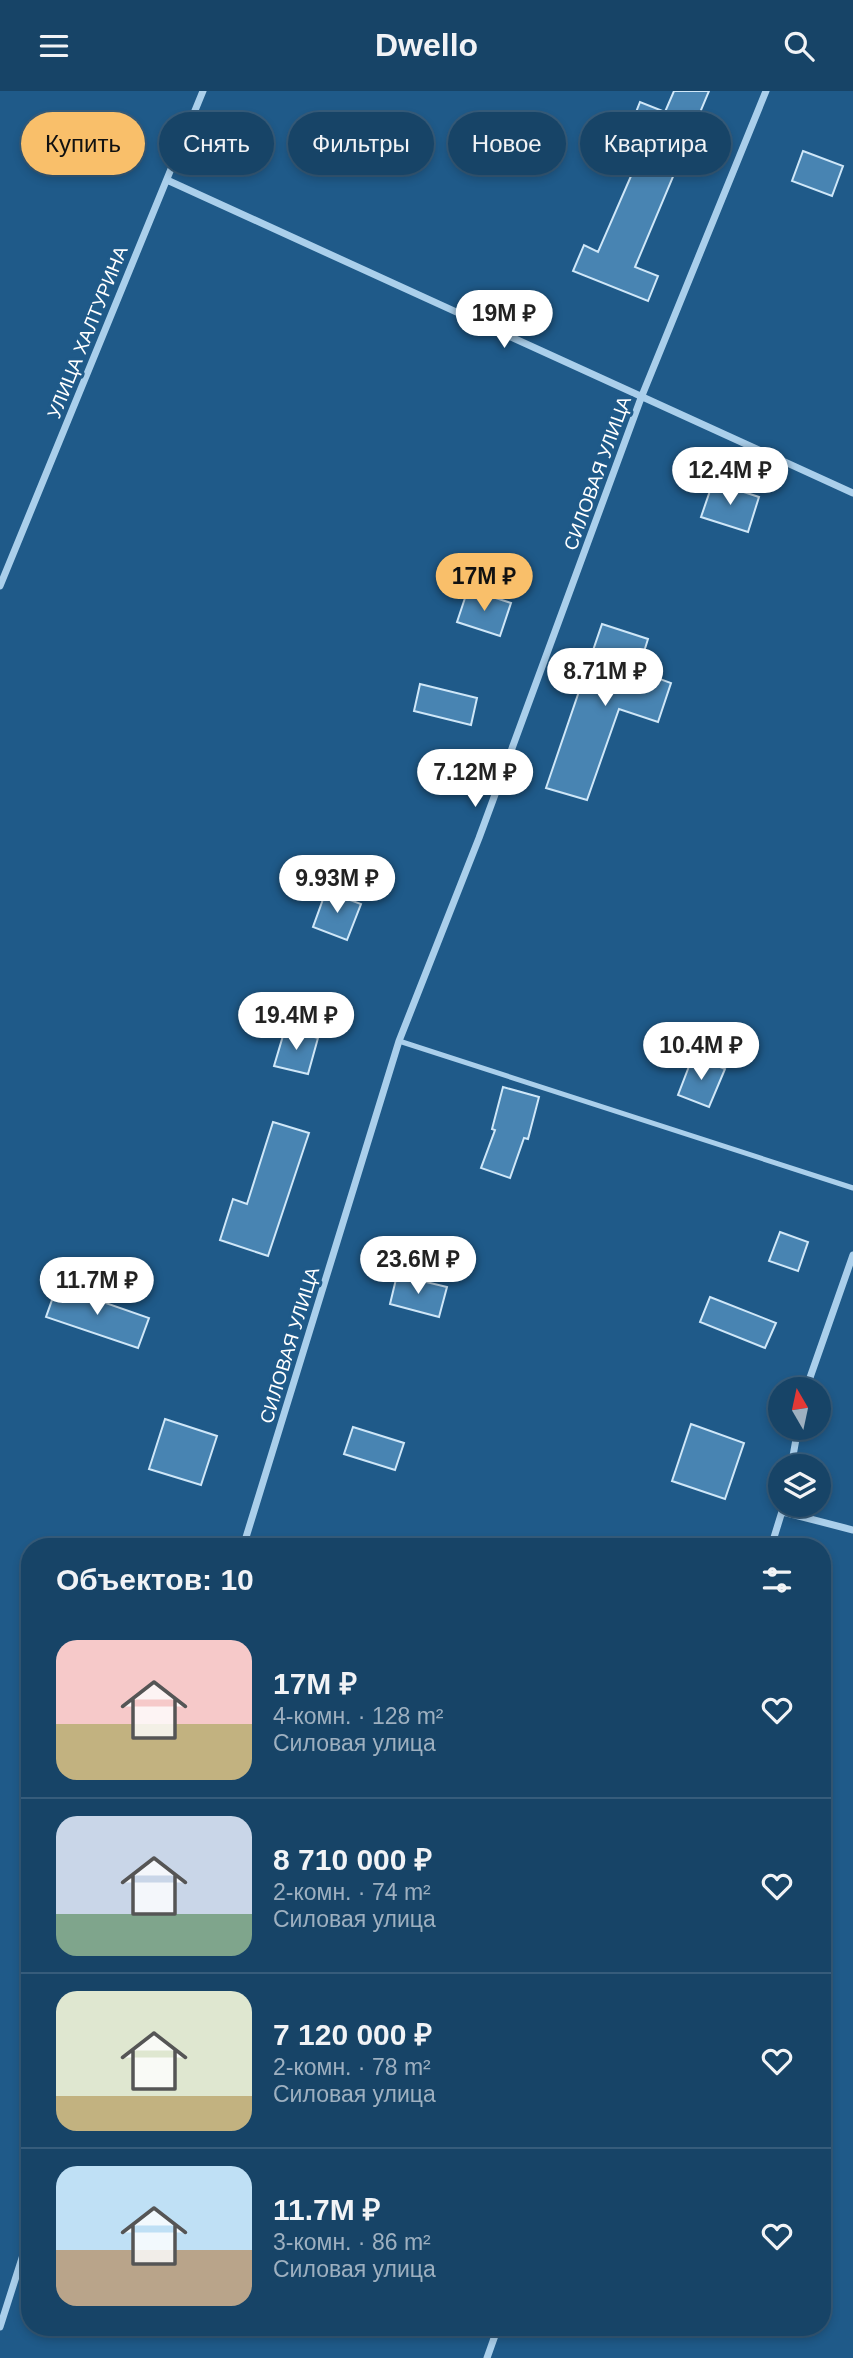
<!DOCTYPE html>
<html lang="ru">
<head>
<meta charset="utf-8">
<style>
  :root { --surface:#174467; --page:#244e70; --text:#f1f3f6; --muted:#9eb0c0; --line:#365c7b; --accent:#f9bf6a }
  body { margin:0; font-family:Arial,sans-serif; background:var(--page); color:var(--text); height:100vh; display:flex; flex-direction:column; font-size:26px; white-space:nowrap }
  * { box-sizing:border-box; margin:0 }
  p { font-size:23px; color:var(--muted) }
  .icon { flex:none; width:38px; height:38px; fill:none; stroke:currentColor; stroke-width:2; stroke-linecap:round; stroke-linejoin:round }
  .map { position:relative; flex:1; overflow:hidden }
  .drawer { position:absolute; left:21px; top:1447px; width:810px; height:798px; display:flex; flex-direction:column; background:var(--surface); border-radius:28px; box-shadow:0 4px 10px #0003,0 0 0 2px var(--line) }
  .drawer>* { flex:none }
  .guide { position:absolute; left:21px; top:21px; width:812px; height:63px; display:flex; gap:14px }
  .needle { width:46px; rotate:351deg }
  .buttons { position:absolute; left:768px; top:1286px; display:grid; gap:14px }
  .buttons a { display:grid; place-items:center; width:63px; height:63px; border-radius:50%; background:var(--surface); box-shadow:0 4px 10px #0003,0 0 0 2px var(--line); font-size:35px }
  .price { position:absolute; translate:-50% -60px; padding:0 16px; border-radius:24px; background:#fff; color:#222; font-size:23px; line-height:46px; filter:drop-shadow(0 2px 4px #0008) }
  .price::after { content:''; position:absolute; left:50%; top:42px; width:21px; height:16px; margin-left:-10px; background:inherit; clip-path:polygon(0 0,100% 0,50% 100%) }
  .price.selected { background:var(--accent); color:#111 }
  ul { padding:0; list-style:none }
  li { display:flex; align-items:center; gap:21px; height:175px; padding:0 35px }
  li+li { border-top:2px solid var(--line) }
  li span { display:grid; place-items:center; flex:none; width:196px; height:140px; border-radius:21px; color:#555 }
  li>.icon { margin-inline-start:auto }
  span .icon { width:84px; height:84px; fill:#fffc; stroke-width:1 }
  li b { font-size:30px }
  h2 { display:flex; justify-content:space-between; align-items:center; height:84px; padding:0 35px; font-size:30px }
  .pill { padding:0 24px; border-radius:32px; background:var(--surface); box-shadow:0 4px 10px #0003,0 0 0 2px var(--line); font-size:24px; line-height:63px }
  .pill.selected { background:var(--accent); color:#111 }
  header { display:flex; justify-content:space-between; align-items:center; height:91px; padding:0 35px; background:var(--surface); font-size:32px; font-weight:800 }
  .map>svg:first-child { display:block }
  .building { fill:#4884b2; stroke:#cfe7f8; stroke-width:2 }
  .lines { fill:none; stroke-linecap:round; stroke-linejoin:round }
  .lane { stroke:#aacfeb; stroke-width:5 }
  .street { stroke:#aacfeb; stroke-width:7 }
  .labels { text-anchor:middle; stroke-width:6; stroke-linejoin:round; paint-order:stroke }
  .street-label { font-size:19px; fill:#fff; stroke:#1f5a89 }
</style>
</head>
<body>
<header><svg class="icon" aria-label="menu" viewBox="0 0 24 24"><path d="M4 6h16M4 12h16M4 18h16"/></svg>Dwello<svg class="icon" aria-label="search" viewBox="0 0 24 24"><circle cx="10" cy="10" r="6"/><path d="M15 15l6 6"/></svg></header>
<div class="map">
<svg width="853" height="2267" viewBox="0 0 853 2267">
  <rect width="100%" height="100%" fill="#1f5a89"/>
  <path class="building" d="M674 0H709L635 176 658 185 648 210 573 180 584 154 598 161 638 69 620 62 640 11 665 21Z
    M803 60 843 75 832 105 792 90Z
    M713 391 759 406 748 441 701 426Z
    M468 498 511 512 500 545 457 531Z
    M602 533 648 548 638 580 671 592 658 631 619 618 587 709 546 697Z
    M420 593 477 607 471 634 414 620Z
    M326 800 361 813 347 849 313 836Z
    M285 938 318 947 308 983 274 975Z
    M693 965 725 978 709 1016 678 1004Z
    M503 996 539 1006 528 1048 524 1047 510 1087 481 1077 495 1039 492 1038Z
    M273 1031 309 1042 268 1165 220 1149 233 1108 247 1113Z
    M780 1141 808 1151 798 1180 769 1170Z
    M397 1184 447 1196 439 1226 390 1213Z
    M57 1195 149 1227 138 1257 46 1226Z
    M710 1206 776 1232 765 1257 700 1231Z
    M165 1328 217 1345 201 1394 149 1378Z
    M691 1333 744 1352 725 1408 672 1390Z
    M353 1336 404 1352 395 1379 344 1363Z"/>
  <g class="lines">
    <path class="lane" d="M399 950 853 1097"/>
    <path class="street" d="M167 89 853 402
      M0 495 203 0
      M806 1298 853 1164
      M791 1376 798 1337
      M783 1421 853 1439
      M243 1456 399 950 479 747 641 307 766 0
      M771 1456 784 1414
      M0 2236 30 2142
      M487 2267 498 2236"/>
  </g>
  <g class="labels">
    <g class="street-label">
      <text transform="translate(87 241) rotate(-68)" y="7">УЛИЦА ХАЛТУРИНА</text>
      <text transform="translate(597 382) rotate(-70)" y="7">СИЛОВАЯ УЛИЦА</text>
      <text transform="translate(289 1254) rotate(-73)" y="7">СИЛОВАЯ УЛИЦА</text>
    </g>
  </g>
</svg>
<div class="buttons">
<a><svg class="needle" viewBox="-14 -14 28 28"><path d="M0-13l5 13h-10z" fill="#e53935"/><path d="M0 13l5-13h-10z" fill="#9eb0c0"/></svg></a>
<a><svg class="icon" aria-label="layers" viewBox="0 0 24 24"><path d="M12 4l9 5-9 5-9-5zM3 14l9 5 9-5"/></svg></a>
</div>
<b class="price" style="left:504px;top:259px">19M ₽</b>
<b class="price" style="left:730px;top:416px">12.4M ₽</b>
<b class="price selected" style="left:484px;top:522px">17M ₽</b>
<b class="price" style="left:605px;top:617px">8.71M ₽</b>
<b class="price" style="left:475px;top:718px">7.12M ₽</b>
<b class="price" style="left:337px;top:824px">9.93M ₽</b>
<b class="price" style="left:296px;top:961px">19.4M ₽</b>
<b class="price" style="left:701px;top:991px">10.4M ₽</b>
<b class="price" style="left:418px;top:1205px">23.6M ₽</b>
<b class="price" style="left:97px;top:1226px">11.7M ₽</b>
<div class="guide">
<a class="pill selected">Купить</a>
<a class="pill">Снять</a>
<a class="pill">Фильтры</a>
<a class="pill">Новое</a>
<a class="pill">Квартира</a>
</div>
<section class="drawer">
<h2>Объектов: 10<svg class="icon" aria-label="filters" viewBox="0 0 24 24"><path d="M4 7h16M4 17h16"/><circle cx="9" cy="7" r="2"/><circle cx="15" cy="17" r="2"/></svg></h2>
<ul>
<li><span style="background:linear-gradient(#f6c9c9 60%,#c2b280 0)"><svg class="icon" aria-label="home" viewBox="0 0 24 24"><path d="M3 11l9-7 9 7M6 9v11h12V9"/></svg></span><div><b>17M ₽</b><p>4-комн. · 128 m²</p><p>Силовая улица</p></div><svg class="icon" aria-label="heart" viewBox="0 0 24 24"><path d="M12 20l-8-8c-3-5 5-10 8-4 3-6 11-1 8 4z"/></svg></li>
<li><span style="background:linear-gradient(#c9d6e8 70%,#7fa58c 0)"><svg class="icon" aria-label="home" viewBox="0 0 24 24"><path d="M3 11l9-7 9 7M6 9v11h12V9"/></svg></span><div><b>8 710 000 ₽</b><p>2-комн. · 74 m²</p><p>Силовая улица</p></div><svg class="icon" aria-label="heart" viewBox="0 0 24 24"><path d="M12 20l-8-8c-3-5 5-10 8-4 3-6 11-1 8 4z"/></svg></li>
<li><span style="background:linear-gradient(#dfe7d0 75%,#c2b280 0)"><svg class="icon" aria-label="home" viewBox="0 0 24 24"><path d="M3 11l9-7 9 7M6 9v11h12V9"/></svg></span><div><b>7 120 000 ₽</b><p>2-комн. · 78 m²</p><p>Силовая улица</p></div><svg class="icon" aria-label="heart" viewBox="0 0 24 24"><path d="M12 20l-8-8c-3-5 5-10 8-4 3-6 11-1 8 4z"/></svg></li>
<li><span style="background:linear-gradient(#bfe0f5 60%,#b9a48a 0)"><svg class="icon" aria-label="home" viewBox="0 0 24 24"><path d="M3 11l9-7 9 7M6 9v11h12V9"/></svg></span><div><b>11.7M ₽</b><p>3-комн. · 86 m²</p><p>Силовая улица</p></div><svg class="icon" aria-label="heart" viewBox="0 0 24 24"><path d="M12 20l-8-8c-3-5 5-10 8-4 3-6 11-1 8 4z"/></svg></li>
</ul>
</section>
</div>
</body>
</html>
